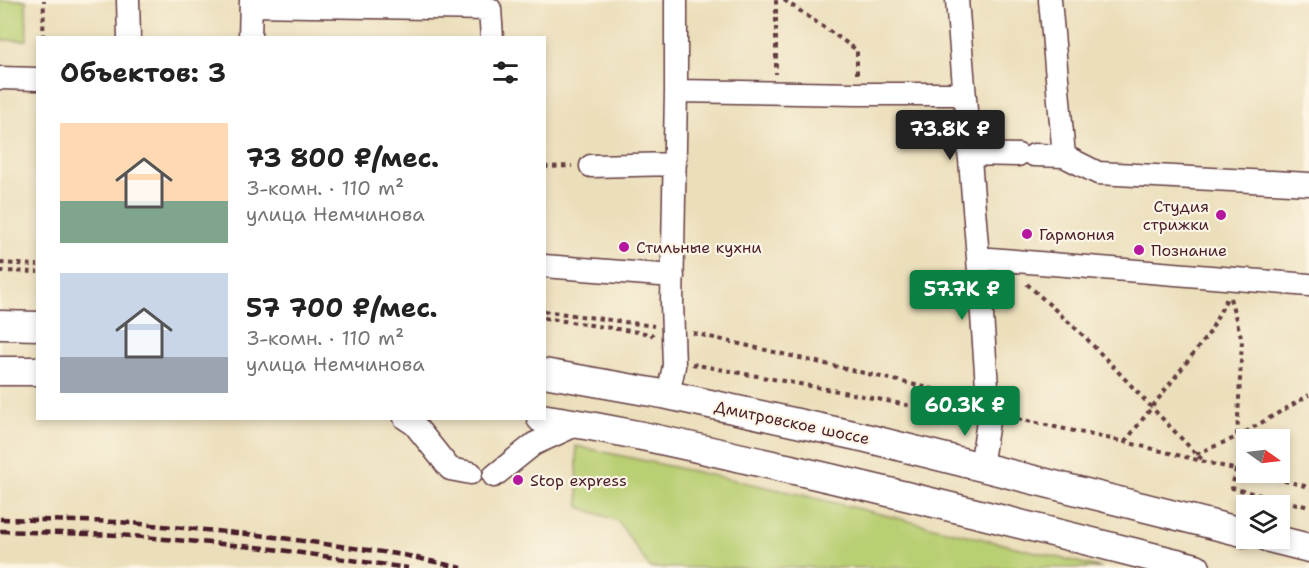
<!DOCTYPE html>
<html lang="ru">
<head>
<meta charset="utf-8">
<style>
  :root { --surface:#fff; --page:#f6f6f6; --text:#222; --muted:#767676; --accent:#0b8043 }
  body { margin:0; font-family:"Shantell Sans",sans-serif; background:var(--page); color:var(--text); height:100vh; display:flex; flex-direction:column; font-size:22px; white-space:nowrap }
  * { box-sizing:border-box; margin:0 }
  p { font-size:20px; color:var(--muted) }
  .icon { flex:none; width:33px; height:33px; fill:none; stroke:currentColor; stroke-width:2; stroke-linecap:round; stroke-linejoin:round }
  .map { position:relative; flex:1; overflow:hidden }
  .drawer { position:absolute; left:36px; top:36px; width:510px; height:384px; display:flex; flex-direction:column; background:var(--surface); border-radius:0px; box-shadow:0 3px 9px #0003 }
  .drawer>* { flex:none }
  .needle { width:39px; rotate:104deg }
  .fabs { position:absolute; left:1236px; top:429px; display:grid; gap:12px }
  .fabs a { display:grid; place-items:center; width:54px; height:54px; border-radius:0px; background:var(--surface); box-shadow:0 3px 9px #0003; font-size:30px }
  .price { position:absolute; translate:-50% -51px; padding:0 14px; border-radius:6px; background:var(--accent); color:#fff; font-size:20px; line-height:39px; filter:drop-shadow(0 2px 3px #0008) }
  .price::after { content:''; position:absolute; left:50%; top:36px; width:18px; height:14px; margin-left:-9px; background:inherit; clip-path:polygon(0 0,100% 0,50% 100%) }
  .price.selected { background:#222; color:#fff }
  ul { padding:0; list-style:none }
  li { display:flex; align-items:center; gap:18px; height:150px; padding:0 24px }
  li span { display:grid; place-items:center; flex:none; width:168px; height:120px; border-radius:0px; color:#555 }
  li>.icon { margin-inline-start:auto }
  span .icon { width:72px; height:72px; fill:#fffc; stroke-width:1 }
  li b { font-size:26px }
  h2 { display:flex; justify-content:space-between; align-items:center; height:72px; padding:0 24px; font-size:26px }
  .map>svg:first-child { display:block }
  .green { fill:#b9cf73; stroke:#82774f; stroke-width:1.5 }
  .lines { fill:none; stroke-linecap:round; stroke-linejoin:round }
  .minor-casing { stroke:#623c40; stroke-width:25 }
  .major-casing { stroke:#623c40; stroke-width:31 }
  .path { stroke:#623c40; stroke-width:4; stroke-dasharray:4.5 4.5; stroke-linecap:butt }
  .minor { stroke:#fff; stroke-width:22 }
  .major { stroke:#fff; stroke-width:28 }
  .rail { stroke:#4a1f2b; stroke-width:4.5; stroke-dasharray:9 4.5; stroke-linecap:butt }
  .poi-dot { fill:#b5179e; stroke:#fcf5e5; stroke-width:2 }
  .labels { text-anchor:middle; stroke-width:4.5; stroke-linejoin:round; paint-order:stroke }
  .poi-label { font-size:16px; fill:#4a1f2b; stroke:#fcf5e5; text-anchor:start }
  .street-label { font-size:16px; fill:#4a1f2b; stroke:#fcf5e5 }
</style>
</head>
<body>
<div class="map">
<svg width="1309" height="568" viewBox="0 0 1309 568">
  <rect width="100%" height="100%" fill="#fcf5e5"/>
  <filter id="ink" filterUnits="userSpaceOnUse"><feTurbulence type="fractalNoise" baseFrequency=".0167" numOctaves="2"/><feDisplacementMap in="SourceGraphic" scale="12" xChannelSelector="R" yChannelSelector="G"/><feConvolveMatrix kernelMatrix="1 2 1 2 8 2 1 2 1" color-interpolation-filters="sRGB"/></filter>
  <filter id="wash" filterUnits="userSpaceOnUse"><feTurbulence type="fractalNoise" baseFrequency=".008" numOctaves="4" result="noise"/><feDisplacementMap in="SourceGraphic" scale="24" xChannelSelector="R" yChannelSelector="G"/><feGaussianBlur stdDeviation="1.35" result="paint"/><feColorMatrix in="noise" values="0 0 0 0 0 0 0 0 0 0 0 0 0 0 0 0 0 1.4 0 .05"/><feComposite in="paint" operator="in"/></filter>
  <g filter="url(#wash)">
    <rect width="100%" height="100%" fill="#ebdeba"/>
    <path class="green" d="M0 0H26L27 40H0Z
      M576 446 798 494 1102 568H650L618 521 579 507Z"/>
  </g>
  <g filter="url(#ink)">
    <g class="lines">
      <g class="minor-casing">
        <path id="minor" d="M128 0 129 38
          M676 0V91L856 94H964
          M957 0 978 258 989 415 981 467
          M1050 0 1064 156 1098 173 1309 184
          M251 5 490 9 492 38
          M250 38 251 0
          M0 78 38 79
          M969 154 1018 155
          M1034 155 1064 156
          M591 166 675 164
          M978 258 1309 285
          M544 266 673 276
          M668 395 674 366 672 303 676 91
          M405 418 414 424 450 469 471 473
          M494 476 534 444 578 424"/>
      </g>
      <g class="major-casing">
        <path id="major" d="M0 325 38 326
          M0 371H38
          M544 373 668 395 862 437 1246 533
          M541 418C624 430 705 450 786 468 923 499 1060 534 1196 568
          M1269 538 1309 548"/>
      </g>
      <path class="path" d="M776 0V74
        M784 0 857 50V76
        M43 38 44 0
        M544 167 572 166
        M0 263 38 265
        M0 271 38 272
        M1027 284 1086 338 1196 454 1205 462
        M1230 298 1242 340 1237 437 1246 447
        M544 311 654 326
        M544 318 651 334 653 336
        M693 333 954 394 966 414
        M692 364 848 393 936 411 965 414
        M1009 417 1125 442 1246 472
        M1125 442 1210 332 1227 298
        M1196 454 1237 437 1309 395
        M1236 469 1232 488 1276 499
        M1249 472 1309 487
        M1271 472 1277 479
        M1293 503 1309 507"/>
      <use href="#minor" class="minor"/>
      <use href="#major" class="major"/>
      <path class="rail" d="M0 519 120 522 268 536 404 555 462 568
        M0 531 120 535 266 548 408 568"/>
    </g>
  </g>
  <g class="poi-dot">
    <circle cx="1221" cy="215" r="6"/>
    <circle cx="1027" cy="234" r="6"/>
    <circle cx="624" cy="247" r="6"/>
    <circle cx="1139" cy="250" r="6"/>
    <circle cx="518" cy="480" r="6"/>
  </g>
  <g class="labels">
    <g class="poi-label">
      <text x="1209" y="212" text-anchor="end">Студия<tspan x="1209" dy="18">стрижки</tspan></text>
      <text x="1039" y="240">Гармония</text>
      <text x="636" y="253">Стильные кухни</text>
      <text x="1151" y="256">Познание</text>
      <text x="530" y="486">Stop express</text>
    </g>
    <g class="street-label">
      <text transform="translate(792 422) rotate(12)" y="6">Дмитровское шоссе</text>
    </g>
  </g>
</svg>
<div class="fabs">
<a><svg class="needle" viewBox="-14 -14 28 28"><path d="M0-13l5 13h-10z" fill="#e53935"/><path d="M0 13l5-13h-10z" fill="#767676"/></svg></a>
<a><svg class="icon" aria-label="layers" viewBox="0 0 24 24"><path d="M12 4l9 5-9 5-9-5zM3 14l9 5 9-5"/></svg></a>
</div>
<b class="price selected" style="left:950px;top:161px">73.8K ₽</b>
<b class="price" style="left:962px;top:321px">57.7K ₽</b>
<b class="price" style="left:965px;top:437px">60.3K ₽</b>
<section class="drawer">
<h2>Объектов: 3<svg class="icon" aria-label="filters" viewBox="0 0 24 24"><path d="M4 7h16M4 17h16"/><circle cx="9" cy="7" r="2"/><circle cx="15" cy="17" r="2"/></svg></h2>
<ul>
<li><span style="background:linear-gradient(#ffd9b3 65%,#7fa58c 0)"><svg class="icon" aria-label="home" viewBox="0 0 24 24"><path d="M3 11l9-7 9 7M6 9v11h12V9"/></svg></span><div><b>73 800 ₽/мес.</b><p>3-комн. · 110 m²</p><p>улица Немчинова</p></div></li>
<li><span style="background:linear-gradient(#c9d6e8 70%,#9aa5b1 0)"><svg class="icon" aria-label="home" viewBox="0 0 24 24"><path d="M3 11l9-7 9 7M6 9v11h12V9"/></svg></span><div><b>57 700 ₽/мес.</b><p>3-комн. · 110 m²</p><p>улица Немчинова</p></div></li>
</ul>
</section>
</div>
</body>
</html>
